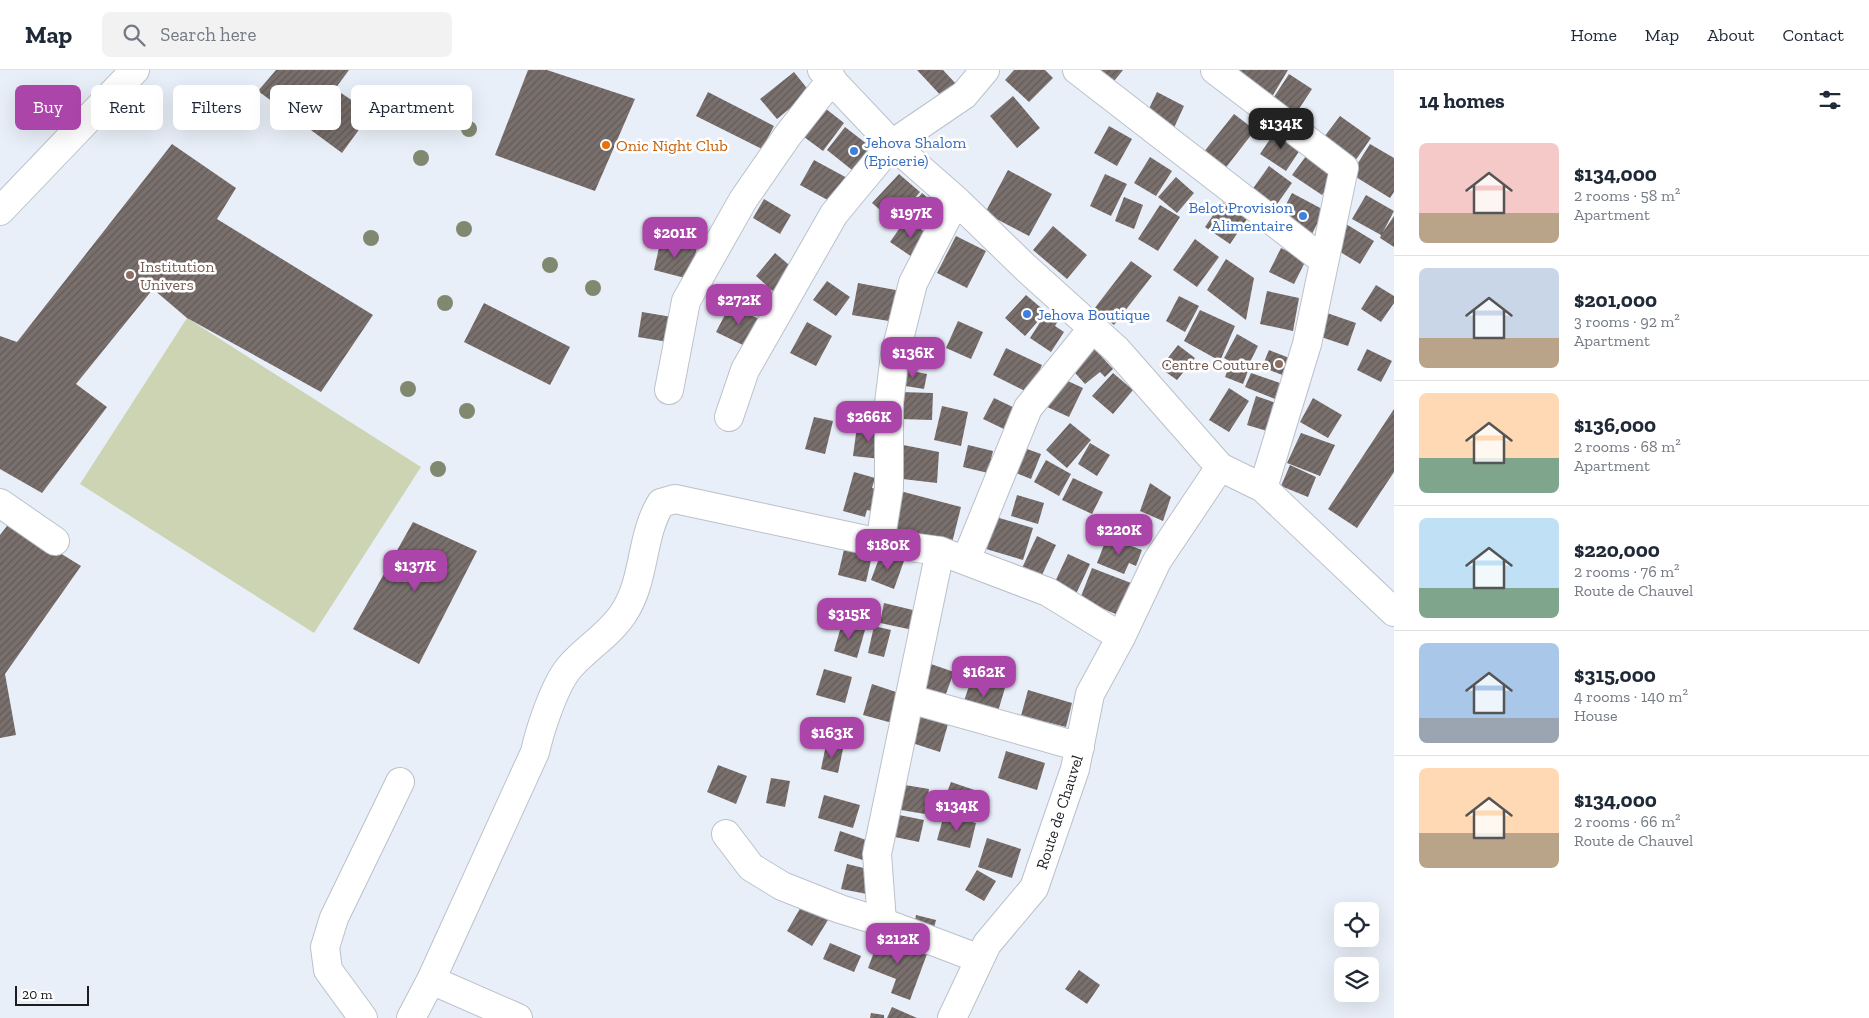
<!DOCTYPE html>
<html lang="en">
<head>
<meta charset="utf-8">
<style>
  :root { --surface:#fff; --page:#f2f2f3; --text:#1f2937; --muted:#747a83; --line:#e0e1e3; --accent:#ab45aa }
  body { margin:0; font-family:"Zilla Slab",serif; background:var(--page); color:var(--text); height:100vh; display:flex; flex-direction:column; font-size:19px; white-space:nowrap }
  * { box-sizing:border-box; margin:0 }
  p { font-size:16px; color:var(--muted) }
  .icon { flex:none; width:28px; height:28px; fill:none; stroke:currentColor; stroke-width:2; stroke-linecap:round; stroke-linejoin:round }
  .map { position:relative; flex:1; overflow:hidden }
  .sheet { display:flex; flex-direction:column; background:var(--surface); width:475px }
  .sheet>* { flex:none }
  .top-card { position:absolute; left:15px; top:15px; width:475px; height:45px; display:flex; gap:10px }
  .controls { position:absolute; left:1334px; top:832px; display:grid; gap:10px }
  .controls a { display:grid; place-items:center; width:45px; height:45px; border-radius:8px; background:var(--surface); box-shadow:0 5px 20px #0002; font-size:25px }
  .scale { position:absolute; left:15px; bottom:12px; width:74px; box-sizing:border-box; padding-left:5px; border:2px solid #1b1d20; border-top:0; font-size:14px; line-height:18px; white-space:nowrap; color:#1b1d20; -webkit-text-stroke:4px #fff; paint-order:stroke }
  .price { position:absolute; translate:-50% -42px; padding:0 11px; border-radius:10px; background:var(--accent); color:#fff; font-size:16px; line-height:32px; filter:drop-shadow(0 1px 2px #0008) }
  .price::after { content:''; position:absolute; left:50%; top:30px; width:15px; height:11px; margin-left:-8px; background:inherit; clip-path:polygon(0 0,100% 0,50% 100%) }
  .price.on { background:#222; color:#fff }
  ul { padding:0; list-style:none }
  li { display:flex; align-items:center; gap:15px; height:125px; padding:0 25px }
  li+li { border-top:1px solid var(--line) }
  li span { display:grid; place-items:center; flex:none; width:140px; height:100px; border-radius:8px; color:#555 }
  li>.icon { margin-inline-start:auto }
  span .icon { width:60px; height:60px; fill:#fffc; stroke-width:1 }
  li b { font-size:21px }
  h2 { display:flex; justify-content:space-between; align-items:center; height:60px; padding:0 25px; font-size:21px }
  .tag { padding:0 18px; border-radius:8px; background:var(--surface); box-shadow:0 5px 20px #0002; font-size:18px; line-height:45px }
  .tag.on { background:var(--accent); color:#fff }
  header { display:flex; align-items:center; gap:30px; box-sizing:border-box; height:70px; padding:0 25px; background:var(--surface); border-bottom:1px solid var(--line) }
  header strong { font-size:24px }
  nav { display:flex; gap:28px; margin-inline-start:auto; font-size:18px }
  .search { width:350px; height:45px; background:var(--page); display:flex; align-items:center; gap:12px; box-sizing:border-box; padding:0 18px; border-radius:8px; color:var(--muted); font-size:19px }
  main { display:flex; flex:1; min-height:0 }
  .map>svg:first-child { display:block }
  .garden { fill:#cdd4b3 }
  .building { fill:url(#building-hatch) }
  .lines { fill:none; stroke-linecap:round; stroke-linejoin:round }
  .minor-casing { stroke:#bbc1ca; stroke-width:30 }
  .minor { stroke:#fff; stroke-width:28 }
  .tree { fill:#818870 }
  .food-dot { fill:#e8710a; stroke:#fff; stroke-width:2 }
  .shop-dot { fill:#3f7fe0; stroke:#fff; stroke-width:2 }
  .education-dot { fill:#8d6e63; stroke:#fff; stroke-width:2 }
  .labels { text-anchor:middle; stroke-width:5; stroke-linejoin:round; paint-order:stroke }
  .shop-label { font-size:16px; fill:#366cbe; stroke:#fff; text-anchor:start }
  .food-label { font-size:16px; fill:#c56008; stroke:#fff; text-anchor:start }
  .education-label { font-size:16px; fill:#785e54; stroke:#fff; text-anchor:start }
  .street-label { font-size:16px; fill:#1b1d20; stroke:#fff }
</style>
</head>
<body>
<header>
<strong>Map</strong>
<div class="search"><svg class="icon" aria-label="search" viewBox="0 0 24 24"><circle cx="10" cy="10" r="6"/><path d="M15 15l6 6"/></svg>Search here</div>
<nav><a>Home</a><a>Map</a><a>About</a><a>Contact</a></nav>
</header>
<main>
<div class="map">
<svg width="1394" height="948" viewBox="0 0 1394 948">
  <defs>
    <pattern id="building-hatch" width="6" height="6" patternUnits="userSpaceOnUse" patternTransform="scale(1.25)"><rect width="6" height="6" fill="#796f6c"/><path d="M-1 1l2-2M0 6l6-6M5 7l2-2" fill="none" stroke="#625b58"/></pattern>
  </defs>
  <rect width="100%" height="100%" fill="#e9eff8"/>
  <path class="garden" d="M187 248 421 397 314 563 80 414Z"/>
  <path class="building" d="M276 0H349L335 19 371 43 342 83 258 21Z
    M528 0H547L635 29 595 121 495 85Z
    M917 0H943L958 16 944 29Z
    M1014 0H1045L1053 8 1029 32 1005 10Z
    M1089 0H1123L1110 16Z
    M1240 0H1288L1273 25 1238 4Z
    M794 2 810 22 777 49 760 29Z
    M1289 4 1312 19 1295 45 1272 30Z
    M708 22 774 56 762 79 696 46Z
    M1157 22 1184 36 1172 62 1144 49Z
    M1013 26 1040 58 1017 78 990 46Z
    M821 35 844 53 823 81 800 64Z
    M1234 44 1255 60 1224 100 1203 83Z
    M1340 46 1371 68 1353 94 1321 71Z
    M1109 56 1132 69 1117 96 1094 83Z
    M845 57 876 81 857 104 827 80Z
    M1276 60 1302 77 1286 101 1260 84Z
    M172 74 236 118 217 149 373 245 321 322 187 248 153 219 76 314 107 337 42 423 0 399V266L17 272Z
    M1370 74 1394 88V122L1390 128 1351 104Z
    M1309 82 1338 103 1322 125 1292 105Z
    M1150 87 1172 101 1156 126 1134 113Z
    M814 90 849 109 835 134 800 115Z
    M1269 96 1292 113 1272 141 1249 124Z
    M1008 100 1052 124 1029 166 985 143Z
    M899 104 920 122 893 151 872 133Z
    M1105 104 1127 114 1111 146 1090 136Z
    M1176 107 1194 123 1177 143 1158 127Z
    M922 123 944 142 929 160 907 142Z
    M1292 123 1324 140 1312 164 1279 148Z
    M1366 125 1394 141 1383 162 1394 146V177L1380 168 1381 165 1352 149Z
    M1124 127 1143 135 1134 159 1115 151Z
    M764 129 791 145 780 164 753 148Z
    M1222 132 1247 149 1230 174 1205 157Z
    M1160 135 1180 147 1158 181 1138 169Z
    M906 149 931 166 915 189 890 172Z
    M1346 154 1374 171 1360 194 1332 177Z
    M1053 156 1087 185 1067 209 1033 180Z
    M956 166 986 181 967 218 937 203Z
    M661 169 697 178 689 209 654 200Z
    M1195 169 1219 187 1197 217 1173 200Z
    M1281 178 1306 190 1294 214 1269 202Z
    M775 183 794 199 774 222 756 206Z
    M1226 189 1254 208 1246 250 1207 220Z
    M1131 191 1152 206 1114 255 1094 239Z
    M827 211 850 227 836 246 813 230Z
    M858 213 901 221 895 252 852 245Z
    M1376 215 1394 226V233L1381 252 1361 239Z
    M1267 221 1299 228 1293 261 1260 254Z
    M1026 225 1046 242 1025 266 1005 248Z
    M1179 226 1199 236 1185 262 1166 251Z
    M484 233 570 277 550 315 464 272Z
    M730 235 761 250 747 277 716 262Z
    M1200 240 1235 256 1220 291 1184 271Z
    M642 242 672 247 668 272 638 267Z
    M1046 243 1058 251 1055 256 1064 262 1051 282 1030 268Z
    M1327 243 1356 253 1348 276 1318 266Z
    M958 251 983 262 971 289 946 278Z
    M807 252 832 266 816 296 790 283Z
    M1237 264 1258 276 1246 300 1224 288Z
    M1091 275 1113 299 1105 307 1100 302 1085 314 1068 295Z
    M1178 275 1195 288 1177 310 1160 298Z
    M1006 278 1042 295 1029 323 993 305Z
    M1367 279 1392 291 1381 312 1357 300Z
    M1269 280 1292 289 1285 306 1262 297Z
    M1230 294 1248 301 1243 314 1225 307Z
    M902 299 927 304 924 319 899 315Z
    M1113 303 1133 320 1113 344 1092 326Z
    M1251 303 1280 313 1275 329 1245 317Z
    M1057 306 1083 318 1069 347 1043 335Z
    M1229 318 1249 331 1229 362 1209 350Z
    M900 322 933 323 932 350 899 349Z
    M1256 326 1276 333 1267 361 1247 355Z
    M994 328 1019 340 1008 361 983 349Z
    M1313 328 1342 345 1328 368 1300 352Z
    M942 336 968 342 961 376 934 370Z
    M1394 339V402L1357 458 1328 439Z
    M814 347 833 351 825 384 805 379Z
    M1070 353 1091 370 1067 398 1046 380Z
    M857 356 884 360 881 389 853 386Z
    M1301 363 1335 375 1320 406 1287 393Z
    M1090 373 1110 385 1097 406 1078 394Z
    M898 374 939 382 937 413 894 408Z
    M968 375 993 381 988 403 963 397Z
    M1016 375 1041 384 1031 409 1006 399Z
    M1046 390 1071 404 1059 426 1034 412Z
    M1290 395 1316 407 1308 427 1281 416Z
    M854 402 875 408 872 418 885 421 879 443 867 440 865 447 843 441Z
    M1073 408 1103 422 1092 444 1062 430Z
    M1150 413 1171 427 1163 451 1140 441Z
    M900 421 961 437 952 473 891 457Z
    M1017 425 1044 433 1038 454 1011 446Z
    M996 447 1033 458 1023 490 986 479Z
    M10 452 81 496 5 604 16 665 0 668V465Z
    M413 452 477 481 419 594 353 559Z
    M1037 466 1056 475 1041 507 1022 498Z
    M1107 467 1142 480 1136 496 1129 493 1124 504 1097 493Z
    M846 471 874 477 866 512 838 505Z
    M881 483 904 491 894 519 871 510Z
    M1068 484 1090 494 1076 524 1054 514Z
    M1092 498 1131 513 1118 545 1080 529Z
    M884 533 917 541 913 560 880 553Z
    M842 553 865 560 857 588 834 581Z
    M874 556 891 560 884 587 868 583Z
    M928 593 954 602 943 632 918 624Z
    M824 599 852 607 845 633 816 625Z
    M972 607 1005 618 996 648 962 637Z
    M872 614 905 625 896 654 863 645Z
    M1028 620 1072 633 1066 657 1046 652 1044 660 1019 653Z
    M918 644 948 654 940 682 909 672Z
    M826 675 843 679 838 703 821 699Z
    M1006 681 1045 693 1037 720 998 708Z
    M718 695 747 706 736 734 707 722Z
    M771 708 790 711 785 737 766 733Z
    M951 712 986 724 977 747 942 735Z
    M899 714 929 719 925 744 895 739Z
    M824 725 860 735 853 758 818 748Z
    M894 744 924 750 919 772 890 766Z
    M944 745 976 753 970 778 937 770Z
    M840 761 872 772 866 791 834 781Z
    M987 768 1021 779 1012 808 978 797Z
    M847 794 872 800 867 824 841 819Z
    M977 800 996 811 984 831 965 820Z
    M805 830 831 845 812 876 787 861Z
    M916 845 936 850 933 862 914 858Z
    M880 866 927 884 910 930 891 923 896 909 868 898Z
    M830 873 861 886 854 902 823 889Z
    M1079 900 1100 915 1087 934 1065 919Z
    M892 937 917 948H887Z
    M871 943 884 945V948H870Z"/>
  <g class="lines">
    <g class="minor-casing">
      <path id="minor" d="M822 0 892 74 956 130 1026 198 1117 280 1220 397 1263 418 1394 542
        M1077 0 1323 190
        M1215 0 1344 98 1307 274 1263 418
        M0 141 135 0
        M669 320 686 231 743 130 788 65 832 9
        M729 347 745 300 834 144 892 74 964 25 985 0
        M0 433 55 471
        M880 473 889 418V333L895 285 913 213 956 130
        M966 490 1028 338 1092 259
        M910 629 1080 677
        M726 764 751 797 782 816 840 839 882 852 980 889
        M882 852 877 784 940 481
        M431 910 518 948
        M363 948 328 900 325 877 334 848 400 712
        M411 948 431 910 535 682C540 660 554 616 569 598 585 579 609 565 623 544 646 510 640 467 661 433L675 429 880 473 940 481 1048 522 1121 567
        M952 948 987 874 1034 818 1075 699 1090 624 1121 567 1157 491 1220 397"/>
    </g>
    <use href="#minor" class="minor"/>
  </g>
  <g class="tree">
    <circle cx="469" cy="59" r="8"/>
    <circle cx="421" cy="88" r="8"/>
    <circle cx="464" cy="159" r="8"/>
    <circle cx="371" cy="168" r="8"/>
    <circle cx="550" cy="195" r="8"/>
    <circle cx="593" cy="218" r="8"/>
    <circle cx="445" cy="233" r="8"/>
    <circle cx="408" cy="319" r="8"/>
    <circle cx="467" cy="341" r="8"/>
    <circle cx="438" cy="399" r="8"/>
  </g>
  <circle class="food-dot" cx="606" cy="75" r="5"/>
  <g class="shop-dot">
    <circle cx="854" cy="81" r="5"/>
    <circle cx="1303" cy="146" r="5"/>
    <circle cx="1027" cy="244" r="5"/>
  </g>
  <g class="education-dot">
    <circle cx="130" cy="205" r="5"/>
    <circle cx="1279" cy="294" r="5"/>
  </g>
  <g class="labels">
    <g class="shop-label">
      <text x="864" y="78">Jehova Shalom<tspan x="864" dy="18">(Epicerie)</tspan></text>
      <text x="1293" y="143" text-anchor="end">Belot Provision<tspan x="1293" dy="18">Alimentaire</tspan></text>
      <text x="1037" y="250">Jehova Boutique</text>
    </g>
    <g class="food-label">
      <text x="616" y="81">Onic Night Club</text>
    </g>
    <g class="education-label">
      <text x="140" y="202">Institution<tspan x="140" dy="18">Univers</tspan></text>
      <text x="1269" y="300" text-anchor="end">Centre Couture</text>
    </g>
    <g class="street-label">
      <text transform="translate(1059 742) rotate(-72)" y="6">Route de Chauvel</text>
    </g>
  </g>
</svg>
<div class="controls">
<a><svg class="icon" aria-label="locate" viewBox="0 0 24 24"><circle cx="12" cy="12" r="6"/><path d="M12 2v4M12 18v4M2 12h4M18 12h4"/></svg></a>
<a><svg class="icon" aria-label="layers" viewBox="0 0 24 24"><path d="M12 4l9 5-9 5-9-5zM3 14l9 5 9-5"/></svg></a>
</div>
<div class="scale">20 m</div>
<b class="price on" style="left:1281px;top:80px">$134K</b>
<b class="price" style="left:911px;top:169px">$197K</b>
<b class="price" style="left:675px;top:189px">$201K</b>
<b class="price" style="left:739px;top:256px">$272K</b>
<b class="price" style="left:913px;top:309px">$136K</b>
<b class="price" style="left:869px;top:373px">$266K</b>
<b class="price" style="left:1119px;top:486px">$220K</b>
<b class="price" style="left:888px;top:501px">$180K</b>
<b class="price" style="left:415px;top:522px">$137K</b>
<b class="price" style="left:849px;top:570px">$315K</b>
<b class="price" style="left:984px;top:628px">$162K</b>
<b class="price" style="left:832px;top:689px">$163K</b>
<b class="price" style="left:957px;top:762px">$134K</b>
<b class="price" style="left:898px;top:895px">$212K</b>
<div class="top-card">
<a class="tag on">Buy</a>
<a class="tag">Rent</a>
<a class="tag">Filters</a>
<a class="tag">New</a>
<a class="tag">Apartment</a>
</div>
</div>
<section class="sheet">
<h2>14 homes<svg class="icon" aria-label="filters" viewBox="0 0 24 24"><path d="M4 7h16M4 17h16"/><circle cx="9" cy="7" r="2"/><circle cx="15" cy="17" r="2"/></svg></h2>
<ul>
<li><span style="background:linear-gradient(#f6c9c9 70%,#b9a48a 0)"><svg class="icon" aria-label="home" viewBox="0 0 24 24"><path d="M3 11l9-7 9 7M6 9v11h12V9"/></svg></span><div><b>$134,000</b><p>2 rooms · 58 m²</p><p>Apartment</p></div></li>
<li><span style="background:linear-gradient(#c9d6e8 70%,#b9a48a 0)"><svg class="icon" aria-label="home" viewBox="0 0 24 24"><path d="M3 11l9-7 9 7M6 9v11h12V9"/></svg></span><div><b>$201,000</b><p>3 rooms · 92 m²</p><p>Apartment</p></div></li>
<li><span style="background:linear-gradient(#ffd9b3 65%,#7fa58c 0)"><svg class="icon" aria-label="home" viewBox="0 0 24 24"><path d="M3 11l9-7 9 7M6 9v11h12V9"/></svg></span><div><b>$136,000</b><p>2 rooms · 68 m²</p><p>Apartment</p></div></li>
<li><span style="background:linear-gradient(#bfe0f5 70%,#7fa58c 0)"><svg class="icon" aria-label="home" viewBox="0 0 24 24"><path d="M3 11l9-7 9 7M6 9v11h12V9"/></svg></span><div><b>$220,000</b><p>2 rooms · 76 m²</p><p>Route de Chauvel</p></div></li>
<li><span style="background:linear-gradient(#a9c7e8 75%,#9aa5b1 0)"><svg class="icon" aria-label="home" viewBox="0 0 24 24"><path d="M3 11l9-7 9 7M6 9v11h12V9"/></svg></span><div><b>$315,000</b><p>4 rooms · 140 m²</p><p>House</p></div></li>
<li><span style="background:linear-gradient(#ffd9b3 65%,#b9a48a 0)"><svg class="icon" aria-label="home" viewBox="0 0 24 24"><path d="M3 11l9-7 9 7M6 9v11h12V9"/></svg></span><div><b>$134,000</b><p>2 rooms · 66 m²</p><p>Route de Chauvel</p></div></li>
</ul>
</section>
</main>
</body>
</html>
